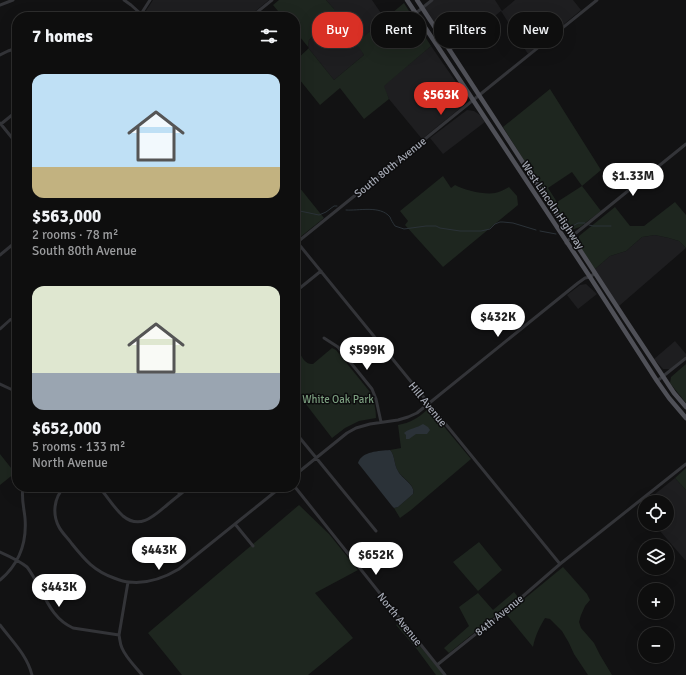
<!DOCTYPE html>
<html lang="en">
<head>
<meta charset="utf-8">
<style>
  :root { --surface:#0e0e0e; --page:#171717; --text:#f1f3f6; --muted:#9b9c9e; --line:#2e2e2e; --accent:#d93025 }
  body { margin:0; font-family:Signika,sans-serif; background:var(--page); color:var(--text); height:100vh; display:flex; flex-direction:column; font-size:15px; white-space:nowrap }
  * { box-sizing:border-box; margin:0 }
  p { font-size:13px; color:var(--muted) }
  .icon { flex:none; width:22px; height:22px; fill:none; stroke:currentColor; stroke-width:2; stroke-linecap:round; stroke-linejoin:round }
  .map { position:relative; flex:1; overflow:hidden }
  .drawer { position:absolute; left:12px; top:12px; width:288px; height:480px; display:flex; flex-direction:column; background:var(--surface); border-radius:16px; box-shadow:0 4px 16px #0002,0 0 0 1px var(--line) }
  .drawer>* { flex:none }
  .guide { position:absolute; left:312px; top:12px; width:314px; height:36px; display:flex; gap:8px }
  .tools { position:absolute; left:638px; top:495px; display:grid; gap:8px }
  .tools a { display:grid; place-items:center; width:36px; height:36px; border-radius:50%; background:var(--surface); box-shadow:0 4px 16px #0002,0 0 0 1px var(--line); font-size:20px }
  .price { position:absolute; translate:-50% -34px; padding:0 9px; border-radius:14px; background:#fff; color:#222; font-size:13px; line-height:26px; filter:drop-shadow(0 1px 2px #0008) }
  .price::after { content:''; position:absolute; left:50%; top:24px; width:12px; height:9px; margin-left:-6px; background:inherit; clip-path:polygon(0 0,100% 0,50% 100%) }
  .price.active { background:var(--accent); color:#fff }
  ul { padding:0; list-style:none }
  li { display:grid; align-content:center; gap:8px; height:212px; padding:0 20px }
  li span { display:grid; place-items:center; height:124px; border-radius:12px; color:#555 }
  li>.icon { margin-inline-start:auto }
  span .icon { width:72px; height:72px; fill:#fffc; stroke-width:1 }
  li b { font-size:17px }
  h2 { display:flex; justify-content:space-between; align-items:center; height:48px; padding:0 20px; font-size:17px }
  .pill { padding:0 14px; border-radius:16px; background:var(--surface); box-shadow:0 4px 16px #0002,0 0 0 1px var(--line); font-size:14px; line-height:36px }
  .pill.active { background:var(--accent); color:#fff }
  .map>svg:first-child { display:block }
  .built { fill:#1e1e20 }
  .green { fill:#1e261f; fill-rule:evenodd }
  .water { fill:#2b3238 }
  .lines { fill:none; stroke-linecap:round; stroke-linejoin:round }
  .stream { stroke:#2b3238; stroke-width:1 }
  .street { stroke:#333438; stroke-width:3 }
  .primary { stroke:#4f5057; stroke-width:4.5 }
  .labels { text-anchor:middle; stroke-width:3; stroke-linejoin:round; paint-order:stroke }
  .street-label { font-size:11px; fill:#a4a8b3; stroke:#0d0d0e }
  .park-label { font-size:11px; fill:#7b9e7f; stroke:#0d0d0e }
</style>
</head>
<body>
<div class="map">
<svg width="686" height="675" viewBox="0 0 686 675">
  <rect width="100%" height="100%" fill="#121213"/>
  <path class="built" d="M153 0H269L248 17H142Z
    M326 0H372L385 19 357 43 364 55 334 80 309 49 308 45 309 40 332 19 334 9Z
    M433 0H495L502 11 515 0H573L581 10 528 54 501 11 451 51 424 8Z
    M431 46 467 98 463 106 422 139 389 99 383 86Z
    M467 110 474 111 480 115 485 122 443 154 430 138Z
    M655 235 669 238 679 241 686 248 619 306 595 269 610 256 626 251 642 237Z
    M586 284 597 294 578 309 567 295 580 285Z
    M675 341 686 354V356L670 369H663L654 359Z
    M675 478 686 490V560H685L654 524H667V502H645Z"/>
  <path class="green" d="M279 0H326L334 9V14L332 19 309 40 308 45 309 49 334 80 364 55 356 43 404 3 431 46 384 86 389 99 364 119 340 88 320 105 295 74V61L309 48 295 31V17H283L273 5Z
    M550 89 601 170 582 186 601 211 580 227 574 229 566 225 558 214 503 127ZM572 172 582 186 557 202 548 188Z
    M443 176 451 188 455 185C463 190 485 195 495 193 500 192 505 189 509 187L517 196 518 205 443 267 405 225 408 221 400 211Z
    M295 182 324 218 299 238 295 233Z
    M675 202 686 215V248L679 241 669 238 655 235 642 237 626 251 610 256 595 269C589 260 576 246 579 236L615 207 630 226H644Z
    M295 335C298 344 300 365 313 364L332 348 336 350 370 392C374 401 376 409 376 418L359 421 345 428 332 438 295 390Z
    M686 364V403L670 383 671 377Z
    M427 410 431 411 471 459 411 510 400 518 394 508 398 507 413 494C416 485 402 478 398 471 394 465 395 455 390 450L401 448 398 425C410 423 418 418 427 410Z
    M0 454 15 473 0 485Z
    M686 468V490L675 478Z
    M299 505 329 534 358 570 315 593 353 638 308 675H182L148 633Z
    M479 542 502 570 478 591 453 562Z
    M563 567 587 594 590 600 585 606 581 615 579 622 581 628 594 643 600 655 612 675H588L574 654 569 643 562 631 550 619 545 618C539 628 535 636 533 647L506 614Z
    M514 592 518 597 449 653 444 648 469 626 459 607 478 593 493 610Z
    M400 622 444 675H436L416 648 396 625Z"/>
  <path class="water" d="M423 424 428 427 430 430 427 434H416L409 439H406V435L404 433C410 428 417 428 423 424Z
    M390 450C395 455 394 465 398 471 402 479 416 485 413 494L398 507 394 508 392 506 358 463C362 451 379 451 390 450Z"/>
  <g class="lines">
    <path class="stream" d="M295 210 319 215 326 212 334 206H337
      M346 210C359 211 380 205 390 217 391 220 393 223 395 226L404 229 426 226H436L440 228 460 231H481L490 229 495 224 500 222H503L513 223 536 230
      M589 225 593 226H611
      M569 228 578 223H585
      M540 231 556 234"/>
    <path class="street" d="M124 0 131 5 141 14
      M0 5 13 0
      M416 13 432 0
      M138 17 141 14 150 0
      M251 17 272 0
      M0 55 8 51 17 48
      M0 123 17 144
      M1 124 17 111
      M297 242 560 564
      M566 243 571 237 686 144
      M295 244 597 0
      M0 255 17 241
      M295 292 321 271
      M0 329 10 320 17 317
      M324 338 338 347 372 389 376 399 381 422
      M657 381 686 358
      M0 384 17 392
      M295 432 376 531
      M295 475 347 433 356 428 370 424 398 420 408 417 417 413 578 283 585 278 590 277 595 273
      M64 487C54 498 52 514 59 527 62 533 68 538 72 544 85 560 94 571 114 578 119 580 124 582 129 582 146 584 164 578 179 569L281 487
      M99 487C107 496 114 508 123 516 140 530 154 516 167 505 174 499 182 493 189 487
      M174 487 180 494
      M295 487 445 675
      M235 524 253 546
      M0 552C9 556 20 561 27 567 31 572 34 578 37 583 47 601 53 619 73 628L119 635
      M0 580C19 564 27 543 25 518 24 508 21 498 23 487
      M128 582 119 635C120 640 120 644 122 648 126 658 136 667 142 675
      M0 625C12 641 27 655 32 675
      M437 665 522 597 560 564 686 464"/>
    <path class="primary" d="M407 0 590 277 657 381 669 398 686 418
      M417 0 625 319 674 393 686 407"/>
  </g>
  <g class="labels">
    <g class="street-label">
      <text transform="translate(390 167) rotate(-39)" y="4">South 80th Avenue</text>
      <text transform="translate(553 205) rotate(56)" y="4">West Lincoln Highway</text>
      <text transform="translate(428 404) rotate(51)" y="4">Hill Avenue</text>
      <text transform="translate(499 615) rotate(-39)" y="4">84th Avenue</text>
      <text transform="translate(400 619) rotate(51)" y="4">North Avenue</text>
    </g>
    <g class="park-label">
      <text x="338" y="403">White Oak Park</text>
    </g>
  </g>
</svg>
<div class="tools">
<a><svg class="icon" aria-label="locate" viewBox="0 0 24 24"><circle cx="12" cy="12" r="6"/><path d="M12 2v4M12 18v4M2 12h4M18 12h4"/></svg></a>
<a><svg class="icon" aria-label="layers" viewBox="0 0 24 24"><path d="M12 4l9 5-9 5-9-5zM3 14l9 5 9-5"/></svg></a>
<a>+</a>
<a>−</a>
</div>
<b class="price active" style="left:441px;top:116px">$563K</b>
<b class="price" style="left:633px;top:197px">$1.33M</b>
<b class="price" style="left:498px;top:338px">$432K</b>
<b class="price" style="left:367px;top:371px">$599K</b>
<b class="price" style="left:159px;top:571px">$443K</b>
<b class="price" style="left:376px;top:576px">$652K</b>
<b class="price" style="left:59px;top:608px">$443K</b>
<div class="guide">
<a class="pill active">Buy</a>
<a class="pill">Rent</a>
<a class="pill">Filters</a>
<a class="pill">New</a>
</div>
<section class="drawer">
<h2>7 homes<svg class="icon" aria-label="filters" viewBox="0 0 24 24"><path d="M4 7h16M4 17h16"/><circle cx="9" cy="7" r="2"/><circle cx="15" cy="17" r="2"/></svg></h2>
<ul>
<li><span style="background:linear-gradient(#bfe0f5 75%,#c2b280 0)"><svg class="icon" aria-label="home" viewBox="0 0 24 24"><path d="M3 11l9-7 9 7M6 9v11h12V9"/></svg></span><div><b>$563,000</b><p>2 rooms · 78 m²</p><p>South 80th Avenue</p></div></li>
<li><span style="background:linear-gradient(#dfe7d0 70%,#9aa5b1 0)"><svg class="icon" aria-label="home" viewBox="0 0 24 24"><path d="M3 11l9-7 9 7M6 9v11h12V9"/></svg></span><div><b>$652,000</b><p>5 rooms · 133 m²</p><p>North Avenue</p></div></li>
</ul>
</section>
</div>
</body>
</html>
